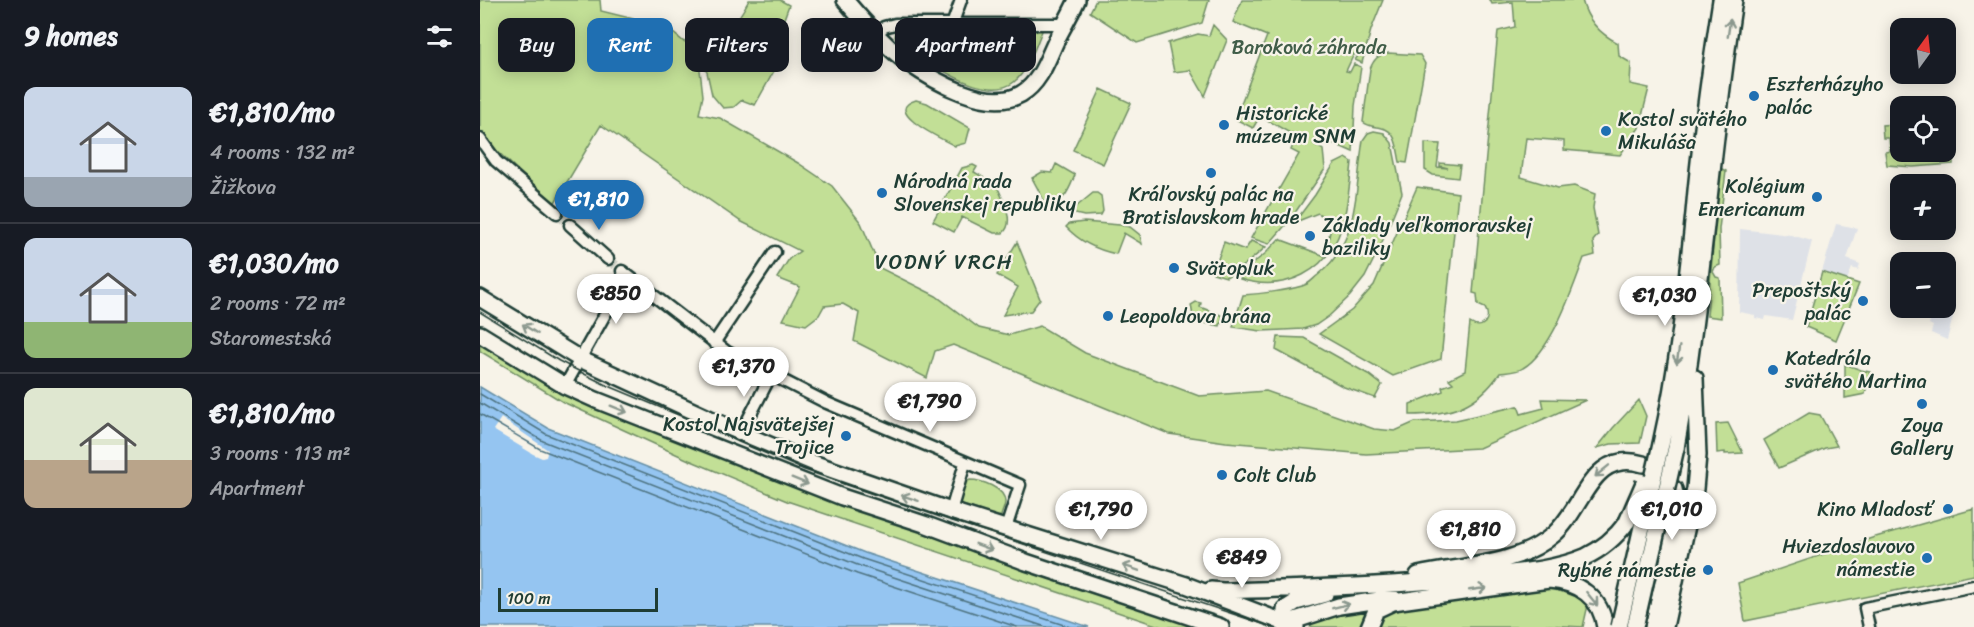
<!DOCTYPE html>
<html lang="en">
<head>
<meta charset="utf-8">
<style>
  :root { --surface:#171b24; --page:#20242c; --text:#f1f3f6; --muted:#9ea1a6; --line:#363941; --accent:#1f6fb2 }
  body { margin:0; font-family:Sriracha,sans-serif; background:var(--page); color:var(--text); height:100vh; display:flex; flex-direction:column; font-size:22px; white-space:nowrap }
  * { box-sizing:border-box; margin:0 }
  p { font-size:20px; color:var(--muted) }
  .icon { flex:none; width:33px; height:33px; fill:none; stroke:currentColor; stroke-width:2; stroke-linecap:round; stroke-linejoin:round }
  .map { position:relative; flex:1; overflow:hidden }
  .side { display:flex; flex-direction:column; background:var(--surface); width:480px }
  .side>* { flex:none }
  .hud { position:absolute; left:18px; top:18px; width:570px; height:54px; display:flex; gap:12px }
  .needle { width:39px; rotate:15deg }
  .fabs { position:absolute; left:1410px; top:18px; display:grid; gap:12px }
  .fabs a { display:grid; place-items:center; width:66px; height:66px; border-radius:12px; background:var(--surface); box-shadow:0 3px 15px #0003; font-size:30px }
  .scale { position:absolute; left:18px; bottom:15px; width:160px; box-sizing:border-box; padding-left:6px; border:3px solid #1f3d34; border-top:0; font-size:16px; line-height:21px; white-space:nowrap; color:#1f3d34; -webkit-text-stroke:4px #f7f3e8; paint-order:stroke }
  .price { position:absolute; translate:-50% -51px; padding:0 14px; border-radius:21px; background:#fff; color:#222; font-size:20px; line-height:39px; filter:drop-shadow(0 2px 3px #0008) }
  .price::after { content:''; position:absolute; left:50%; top:36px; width:18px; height:14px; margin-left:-9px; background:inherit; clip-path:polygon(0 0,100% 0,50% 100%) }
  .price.active { background:var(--accent); color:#fff }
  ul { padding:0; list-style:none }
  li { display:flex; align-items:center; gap:18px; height:150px; padding:0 24px }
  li+li { border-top:2px solid var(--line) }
  li span { display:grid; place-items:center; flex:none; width:168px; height:120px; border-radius:12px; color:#555 }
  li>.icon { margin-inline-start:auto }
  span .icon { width:72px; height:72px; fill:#fffc; stroke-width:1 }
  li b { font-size:26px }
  h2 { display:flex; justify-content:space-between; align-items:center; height:72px; padding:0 24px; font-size:26px }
  .pill { padding:0 21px; border-radius:12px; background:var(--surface); box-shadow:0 3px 15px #0003; font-size:21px; line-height:54px }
  .pill.active { background:var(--accent); color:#fff }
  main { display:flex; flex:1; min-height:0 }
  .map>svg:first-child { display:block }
  .built { fill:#dee1e7 }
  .green { fill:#c2df96; stroke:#708e65; stroke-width:1.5 }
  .water { fill:#95c5f1; stroke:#668fa5; stroke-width:1.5 }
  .pier { fill:#f7f3e8 }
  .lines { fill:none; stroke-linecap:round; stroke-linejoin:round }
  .shore { stroke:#4e7380; stroke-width:1.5 }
  .street-tunnel { stroke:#cccfc4; stroke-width:10; stroke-dasharray:10 5; stroke-linecap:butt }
  .street-casing { stroke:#1f3d34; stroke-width:15 }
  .secondary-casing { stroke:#1f3d34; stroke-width:20 }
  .street { stroke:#f7f3e8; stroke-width:10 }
  .secondary { stroke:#f7f3e8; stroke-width:15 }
  .tram { stroke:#1f3d34; stroke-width:1.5 }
  .secondary-bridge-casing { stroke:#1f3d34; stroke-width:20; stroke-linecap:butt }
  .secondary-bridge { stroke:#f7f3e8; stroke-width:15 }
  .oneway { stroke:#8b988e }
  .poi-dot { fill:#1f6fb2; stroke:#f7f3e8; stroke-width:2 }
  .labels { text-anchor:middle; stroke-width:4.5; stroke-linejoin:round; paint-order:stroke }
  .park-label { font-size:20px; fill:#405d48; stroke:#f7f3e8 }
  .poi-label { font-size:20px; fill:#1f3d34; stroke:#f7f3e8; text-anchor:start }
  .neighbourhood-label { font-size:21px; letter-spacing:1.5px; fill:#1f3d34; stroke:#f7f3e8 }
</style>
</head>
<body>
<main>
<section class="side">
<h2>9 homes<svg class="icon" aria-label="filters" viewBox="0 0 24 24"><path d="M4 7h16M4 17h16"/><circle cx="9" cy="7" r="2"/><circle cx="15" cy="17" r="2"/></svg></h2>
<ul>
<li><span style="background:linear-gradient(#c9d6e8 75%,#9aa5b1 0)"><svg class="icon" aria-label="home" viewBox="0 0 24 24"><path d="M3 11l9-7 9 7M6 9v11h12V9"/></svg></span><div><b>€1,810/mo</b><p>4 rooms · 132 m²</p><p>Žižkova</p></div></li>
<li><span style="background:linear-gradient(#c9d6e8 70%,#8fb573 0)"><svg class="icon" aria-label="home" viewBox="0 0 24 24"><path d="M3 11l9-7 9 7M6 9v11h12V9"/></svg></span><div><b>€1,030/mo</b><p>2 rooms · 72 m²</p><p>Staromestská</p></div></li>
<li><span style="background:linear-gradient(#dfe7d0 60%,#b9a48a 0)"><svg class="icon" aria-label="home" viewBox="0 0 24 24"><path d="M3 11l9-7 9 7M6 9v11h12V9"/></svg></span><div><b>€1,810/mo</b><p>3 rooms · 113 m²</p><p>Apartment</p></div></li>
</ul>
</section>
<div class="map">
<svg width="1494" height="627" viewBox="0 0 1494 627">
  <rect width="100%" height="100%" fill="#f7f3e8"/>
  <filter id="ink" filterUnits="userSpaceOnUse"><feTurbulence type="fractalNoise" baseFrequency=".0167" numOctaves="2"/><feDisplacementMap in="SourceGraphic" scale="12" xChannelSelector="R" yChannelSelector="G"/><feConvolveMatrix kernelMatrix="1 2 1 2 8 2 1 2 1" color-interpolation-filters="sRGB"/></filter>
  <g filter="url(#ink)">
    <path class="built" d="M1356 224 1377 228 1367 259 1380 264 1378 270 1372 268 1367 280 1342 272Z
      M1260 229 1311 235 1332 241 1312 320 1286 316 1285 320 1275 318V315L1259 312Z
      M1466 301 1476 305 1467 340 1451 333 1453 326 1449 324 1453 311 1443 308H1466Z"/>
    <path class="green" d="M0 0H120L121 11 186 27 204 42 214 35 235 41C251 30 260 17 269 0H300L309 5 293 49 295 69 275 105 262 100 254 107 243 108 232 95 227 72 219 61 223 96 219 114 240 118 318 163 352 186 381 223 400 268 456 296 499 328 529 335 560 326 605 353 719 396 786 391 894 429 915 431 935 422 976 420 1038 406 1041 414 1064 408 1062 399 1106 400 999 448 886 454 746 442 689 434 473 345 455 351 447 378 374 341 379 313 363 304 344 306 339 315 326 325 303 320 320 287 297 278 309 259 320 251 260 221 121 125 74 204 0 135Z
      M616 0H729L722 23 657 43 610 12Z
      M762 0H903L891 30 882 63 875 60 878 56 874 54 866 71 870 72 874 64 881 67 875 106 873 152 837 136 834 144 843 150 845 169 810 220 789 244 771 238 819 154 811 150 817 137 780 116 773 128 755 119 787 36 753 22Z
      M1010 0H1102C1107 20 1120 34 1138 43L1139 56 1151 63 1150 84 1169 88 1159 128 1140 155 1084 150V141L1046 138 1041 177 1078 188 1094 186 1115 194 1113 208 1118 235 1113 241 1115 255 1104 258C1093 288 1072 351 1043 368 1037 372 1027 372 1020 373 997 407 969 415 930 415V404L963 391 962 387 973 383 969 379 985 371 990 323C1002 331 1012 320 1005 308L998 305 997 294 993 293 1018 31 1035 27 1033 2 1012 4Z
      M733 25 747 40 725 96 710 70 694 72 688 43 718 34 729 36Z
      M416 29C459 37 518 31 563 29 555 46 549 70 534 82 505 105 438 57 415 37Z
      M908 53 940 55 945 64 927 163 920 162C917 149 917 131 902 128 894 126 889 127 883 122L890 69C894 59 898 55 908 53Z
      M621 89 651 103 623 164 593 150Z
      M436 100 447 103 490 128 486 143 475 146C466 141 399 111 436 100Z
      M1414 124 1415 127 1420 126V152H1461L1460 162 1473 161V164L1433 167 1407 165 1405 152 1410 151 1409 138H1403L1402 125Z
      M894 131 904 133 912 143 922 193 900 247 885 277 870 296 849 316 836 325 823 329 781 331 753 327 763 295C778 294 815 290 827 284 831 282 834 278 838 275 880 242 875 188 883 140L888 133Z
      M945 143 960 144 957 167 968 168 960 166V163L980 165 978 178 953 175 945 170Z
      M866 158 872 162C870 183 868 205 862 226 848 272 805 293 760 279L762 272 786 253 799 239 845 256 852 222 838 213 818 221 817 219 835 195 854 164Z
      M576 164 595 175C589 189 584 207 565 202L552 178 562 172 572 173Z
      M493 165 497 167 494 172 503 177 507 184 512 187 515 181C520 195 537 221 523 233H514L482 217 474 232 453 221 482 168Z
      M1240 168 1246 171 1239 229 1240 265 1235 267 1233 272 1236 277 1240 278 1241 318 1227 316Z
      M937 187 978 193 961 359 913 376 839 334 872 310 894 285Z
      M613 193H617L621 196 623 211 621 215 604 216 591 213V211Z
      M604 222 640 225 650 227 660 235 662 244 644 233 636 254C617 250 600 242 586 227L589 224Z
      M771 241 786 247C773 258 761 269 746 277L733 273 744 242 765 250Z
      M537 242 560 299 551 311 523 315 538 287 517 275Z
      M1342 272 1379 284 1356 340 1326 327Z
      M716 302 721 303 720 307 743 316 740 326 714 321 711 305Z
      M798 337 824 338 888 374 902 385 895 398 864 387 796 350Z
      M0 341 89 393 278 472 438 531 715 627H682L307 501 209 460 83 402 0 351Z
      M1365 364 1381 370 1390 372 1385 394 1365 398Z
      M1159 400 1166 416 1160 443 1131 444 1117 448 1133 428Z
      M1329 413 1340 415 1357 446 1345 448 1299 468 1284 440Z
      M1248 423 1263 453 1245 454V452L1237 453 1236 424Z
      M490 480C501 480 525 488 525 502 525 506 522 512 521 516L518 517 477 503 484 483Z
      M1494 509V575L1265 621 1258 583 1392 538Z
      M1062 585 1094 592 1108 605 1103 627 1064 625 1063 627H896L901 614 922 605Z
      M887 610 881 627H833L828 625 827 621 841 616Z"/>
    <path class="water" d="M0 387 68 428 385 553 609 627H0Z"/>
    <path class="pier" d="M21 418 68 450 66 457 62 458 53 454 13 430Z"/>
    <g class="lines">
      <path class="shore" d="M0 394 66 434 383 559 590 627
        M0 403 63 441 380 566 566 627
        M0 414 60 449 377 574 537 627"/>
      <path class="street-tunnel" d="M77 213 90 225
        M128 259 142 271"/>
      <g class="street-casing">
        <path id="street" d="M472 25 481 0
          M397 34 404 27 415 24H586
          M0 139 16 161 77 213
          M90 225 128 259
          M142 271 247 352 347 403 540 485 526 528
          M234 343 295 252
          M85 386 147 275
          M261 433 291 375
          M471 511 485 463
          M1389 627 1385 608 1494 586"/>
      </g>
      <g class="secondary-casing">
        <path id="secondary" d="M365 0C382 20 406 47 427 62 454 81 508 113 541 94 563 81 569 53 580 33 586 22 592 11 597 0
          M0 298 100 359 261 433 327 461 471 511 706 585 816 627
          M0 334 85 386 116 400 362 497 447 525 546 562 741 627
          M1181 444C1198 368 1206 291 1214 213 1220 142 1230 71 1241 0
          M1196 448C1222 300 1231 149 1254 0
          M938 575C983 565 1037 566 1073 535 1104 509 1111 448 1163 464
          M731 590 743 591C833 588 923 586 1012 575 1042 572 1077 569 1105 557 1122 549 1136 537 1147 522
          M803 624 859 606 913 598
          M805 627V609L816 602 845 594
          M889 627 896 610 913 602 1069 580C1098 582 1121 597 1125 627
          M1173 627 1197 519V503L1194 489
          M1185 627 1215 489 1218 455 1215 378"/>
      </g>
      <use href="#street" class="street"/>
      <use href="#secondary" class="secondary"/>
      <path class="tram" d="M0 312 79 361 124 384 366 485 792 627"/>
      <g class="secondary-bridge-casing">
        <path id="secondary-bridge" d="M1147 522 1164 483
          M1139 627 1181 444
          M1155 627 1196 448"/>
      </g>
      <use href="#secondary-bridge" class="secondary-bridge"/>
    </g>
    <defs><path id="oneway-shaft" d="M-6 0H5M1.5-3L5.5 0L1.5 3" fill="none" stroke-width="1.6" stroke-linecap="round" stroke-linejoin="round" transform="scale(1.5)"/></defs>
    <g class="oneway">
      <use href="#oneway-shaft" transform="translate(1249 28) rotate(-82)"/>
      <use href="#oneway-shaft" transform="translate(50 329) rotate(-148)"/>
      <use href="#oneway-shaft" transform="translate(1198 355) rotate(99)"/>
      <use href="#oneway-shaft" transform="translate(139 409) rotate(22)"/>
      <use href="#oneway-shaft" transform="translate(1122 471) rotate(141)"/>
      <use href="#oneway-shaft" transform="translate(320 481) rotate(22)"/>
      <use href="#oneway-shaft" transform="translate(430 498) rotate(-162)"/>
      <use href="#oneway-shaft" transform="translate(504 547) rotate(21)"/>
      <use href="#oneway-shaft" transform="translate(651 568) rotate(-162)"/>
      <use href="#oneway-shaft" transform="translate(998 589) rotate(-8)"/>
      <use href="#oneway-shaft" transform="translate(1112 599) rotate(51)"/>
      <use href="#oneway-shaft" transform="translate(861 606) rotate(-14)"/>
    </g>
  </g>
  <g class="poi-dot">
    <circle cx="1274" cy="96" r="6"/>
    <circle cx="744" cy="125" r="6"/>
    <circle cx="1126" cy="131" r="6"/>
    <circle cx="731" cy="173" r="6"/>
    <circle cx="402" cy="193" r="6"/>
    <circle cx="1337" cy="197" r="6"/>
    <circle cx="830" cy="236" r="6"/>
    <circle cx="694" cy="268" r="6"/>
    <circle cx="1383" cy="301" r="6"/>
    <circle cx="628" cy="316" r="6"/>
    <circle cx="1293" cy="370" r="6"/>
    <circle cx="1442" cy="404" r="6"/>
    <circle cx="366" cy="436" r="6"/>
    <circle cx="742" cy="475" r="6"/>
    <circle cx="1468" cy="509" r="6"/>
    <circle cx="1447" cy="558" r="6"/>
    <circle cx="1228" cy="570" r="6"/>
  </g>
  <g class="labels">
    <g class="park-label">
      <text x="829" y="54">Baroková záhrada</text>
    </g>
    <g class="poi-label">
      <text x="1286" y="91">Eszterházyho<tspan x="1286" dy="23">palác</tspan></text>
      <text x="756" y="120">Historické<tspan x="756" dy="23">múzeum SNM</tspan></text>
      <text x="1138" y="126">Kostol svätého<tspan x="1138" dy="23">Mikuláša</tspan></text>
      <text x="414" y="188">Národná rada<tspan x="414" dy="23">Slovenskej republiky</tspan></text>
      <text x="1325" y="193" text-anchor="end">Kolégium<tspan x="1325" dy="23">Emericanum</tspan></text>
      <text x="731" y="201" text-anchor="middle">Kráľovský palác na<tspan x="731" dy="23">Bratislavskom hrade</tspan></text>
      <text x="842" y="232">Základy veľkomoravskej<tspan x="842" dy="23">baziliky</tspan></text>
      <text x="706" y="275">Svätopluk</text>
      <text x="1371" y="297" text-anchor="end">Prepoštský<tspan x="1371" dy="23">palác</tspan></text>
      <text x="640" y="323">Leopoldova brána</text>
      <text x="1305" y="365">Katedrála<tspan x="1305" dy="23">svätého Martina</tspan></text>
      <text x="354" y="431" text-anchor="end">Kostol Najsvätejšej<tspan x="354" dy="23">Trojice</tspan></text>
      <text x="1442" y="432" text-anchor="middle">Zoya<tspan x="1442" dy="23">Gallery</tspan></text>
      <text x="754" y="482">Colt Club</text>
      <text x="1456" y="516" text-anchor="end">Kino Mladosť</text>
      <text x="1435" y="553" text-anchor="end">Hviezdoslavovo<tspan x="1435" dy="23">námestie</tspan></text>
      <text x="1216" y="577" text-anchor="end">Rybné námestie</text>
    </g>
    <g class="neighbourhood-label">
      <text x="464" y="269">VODNÝ VRCH</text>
    </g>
  </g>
</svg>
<div class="fabs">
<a><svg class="needle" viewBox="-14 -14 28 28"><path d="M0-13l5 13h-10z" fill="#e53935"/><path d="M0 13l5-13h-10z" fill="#9ea1a6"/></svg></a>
<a><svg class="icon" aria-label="locate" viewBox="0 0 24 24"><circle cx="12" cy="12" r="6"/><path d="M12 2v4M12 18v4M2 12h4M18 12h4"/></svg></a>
<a>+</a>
<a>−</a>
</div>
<div class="scale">100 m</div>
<b class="price active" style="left:119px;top:231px">€1,810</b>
<b class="price" style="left:136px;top:325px">€850</b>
<b class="price" style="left:1185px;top:327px">€1,030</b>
<b class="price" style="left:264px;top:398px">€1,370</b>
<b class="price" style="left:450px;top:433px">€1,790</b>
<b class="price" style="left:621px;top:541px">€1,790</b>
<b class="price" style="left:1192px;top:541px">€1,010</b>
<b class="price" style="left:991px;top:561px">€1,810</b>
<b class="price" style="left:762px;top:589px">€849</b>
<div class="hud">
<a class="pill">Buy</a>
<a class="pill active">Rent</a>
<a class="pill">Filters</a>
<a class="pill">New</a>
<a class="pill">Apartment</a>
</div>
</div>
</main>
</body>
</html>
